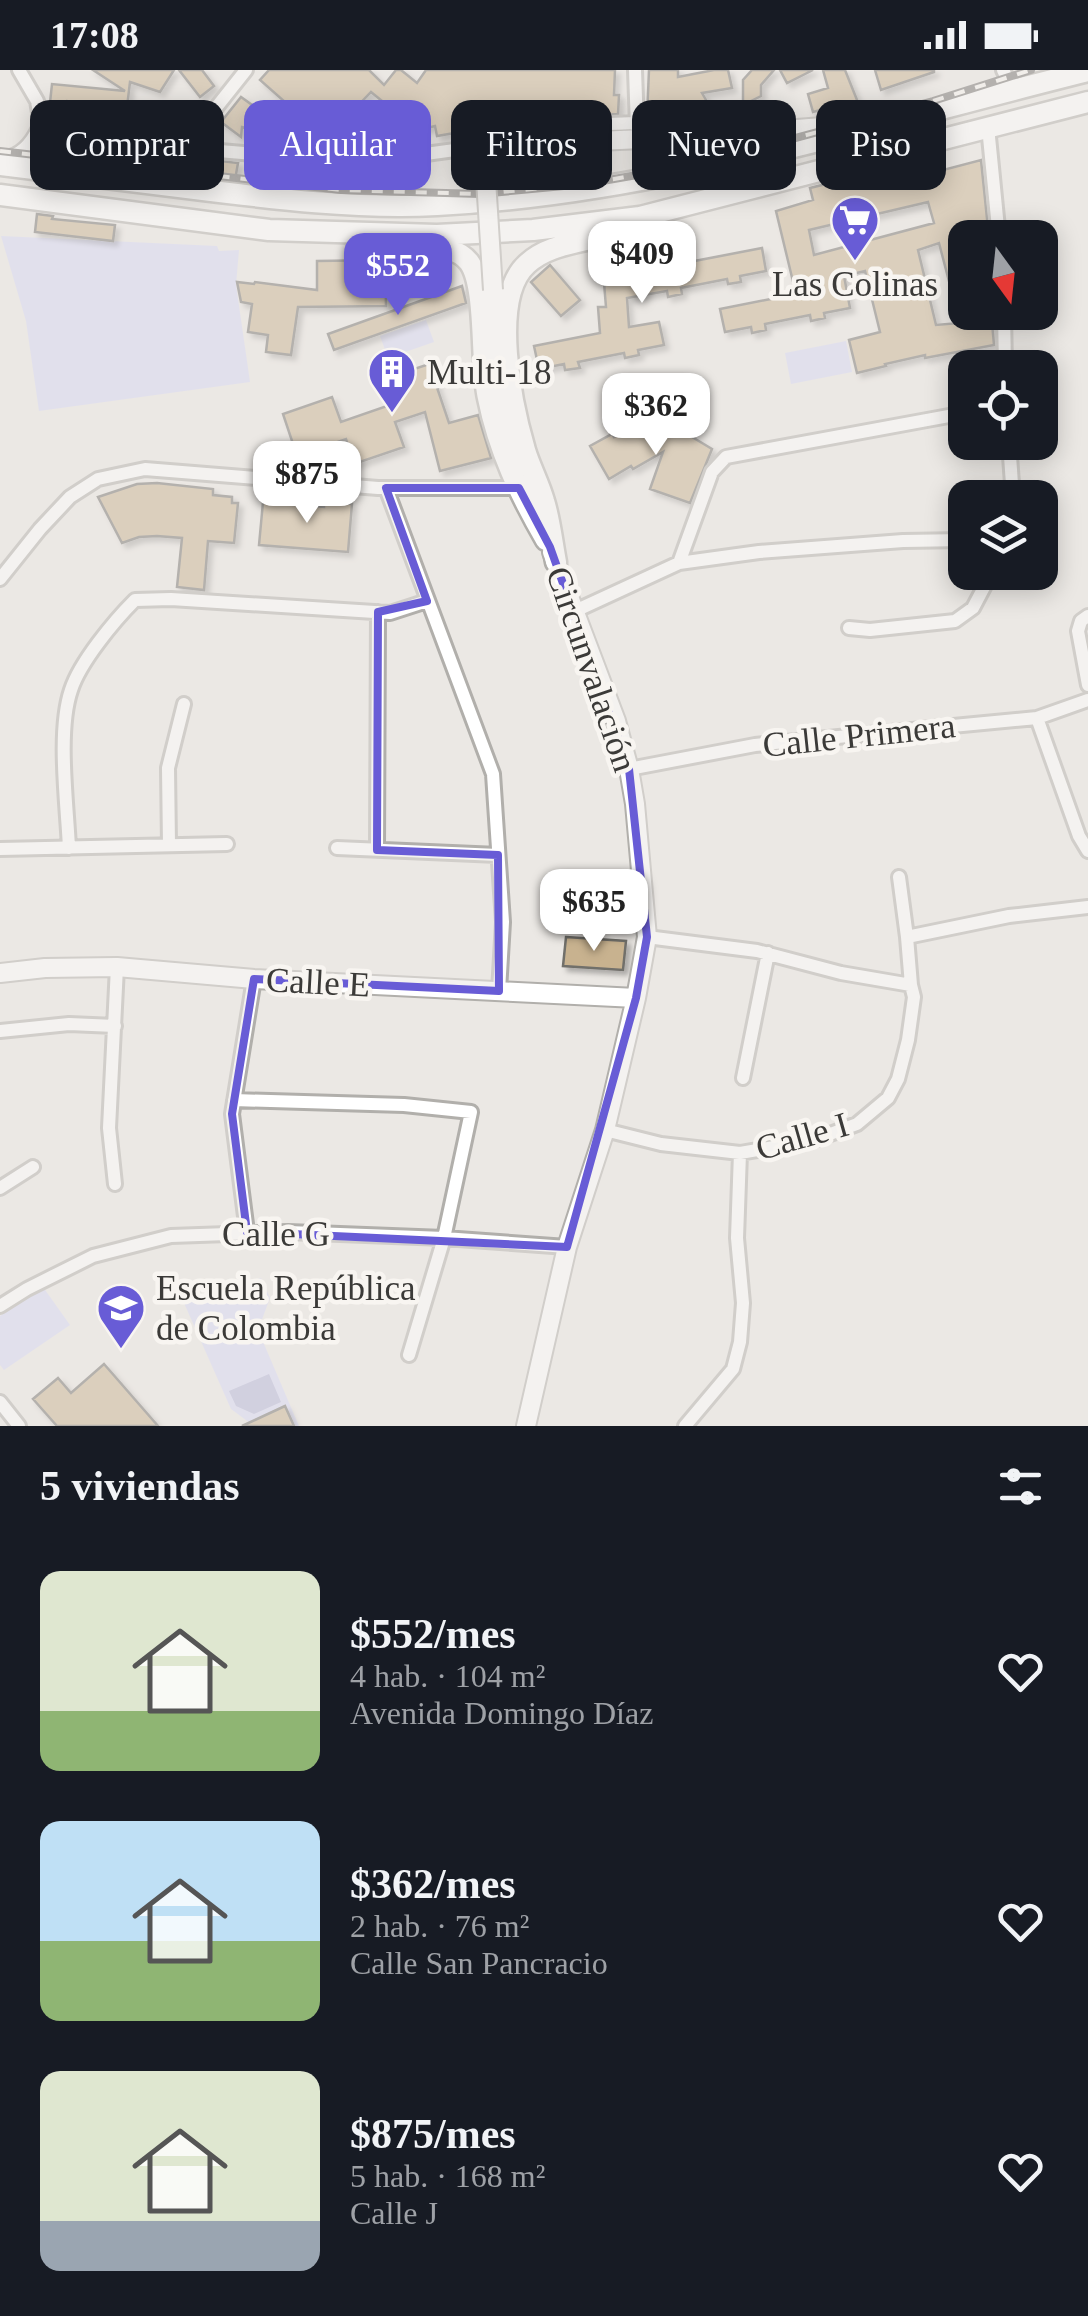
<!DOCTYPE html>
<html lang="es">
<head>
<meta charset="utf-8">
<style>
  :root { --surface:#171b24; --page:#242831; --text:#f1f3f6; --muted:#9ea1a6; --accent:#685cd6 }
  body { margin:0; font-family:Georgia,serif; background:var(--page); color:var(--text); height:100vh; display:flex; flex-direction:column; font-size:38px; white-space:nowrap }
  * { box-sizing:border-box; margin:0 }
  p { font-size:32px; color:var(--muted) }
  .icon { flex:none; width:55px; height:55px; fill:none; stroke:currentColor; stroke-width:2; stroke-linecap:round; stroke-linejoin:round }
  .map { position:relative; height:1356px; overflow:hidden }
  .drawer { display:flex; flex-direction:column; background:var(--surface); flex:1 }
  .drawer>* { flex:none }
  .banner { position:absolute; left:30px; top:30px; width:1030px; height:90px; display:flex; gap:20px }
  .needle { width:65px; rotate:165deg }
  .controls { position:absolute; left:948px; top:150px; display:grid; gap:20px }
  .controls a { display:grid; place-items:center; width:110px; height:110px; border-radius:20px; background:var(--surface); box-shadow:0 5px 25px #0003; font-size:50px }
  .price { position:absolute; translate:-50% -85px; padding:0 22px; border-radius:20px; background:#fff; color:#222; font-size:32px; line-height:65px; filter:drop-shadow(0 2px 5px #0008) }
  .price::after { content:''; position:absolute; left:50%; top:60px; width:30px; height:22px; margin-left:-15px; background:inherit; clip-path:polygon(0 0,100% 0,50% 100%) }
  .price.selected { background:var(--accent); color:#fff }
  ul { padding:0; list-style:none }
  li { display:flex; align-items:center; gap:30px; height:250px; padding:0 40px }
  li span { display:grid; place-items:center; flex:none; width:280px; height:200px; border-radius:20px; color:#555 }
  li>.icon { margin-inline-start:auto }
  span .icon { width:120px; height:120px; fill:#fffc; stroke-width:1 }
  li b { font-size:42px }
  h2 { display:flex; justify-content:space-between; align-items:center; height:120px; padding:0 40px; font-size:42px }
  .pill { padding:0 35px; border-radius:20px; background:var(--surface); box-shadow:0 5px 25px #0003; font-size:35px; line-height:90px }
  .pill.selected { background:var(--accent); color:#fff }
  .status { display:flex; justify-content:space-between; align-items:center; height:70px; padding:0 50px; background:var(--surface); direction:ltr }
  .status svg { height:28px; fill:currentColor }
  .map>svg:first-child { display:block }
  .green { fill:#d6d8f7 }
  .water { fill:#b1b3d9 }
  .building { fill:#c8b28f; stroke:#716f6b; stroke-width:2.5; fill-rule:evenodd; filter:url(#shadow) }
  .lines { fill:none; stroke-linecap:round; stroke-linejoin:round }
  .street-casing { stroke:#b1afab; stroke-width:18 }
  .secondary-casing { stroke:#b1afab; stroke-width:22 }
  .primary-casing { stroke:#b1afab; stroke-width:25 }
  .street { stroke:#fff; stroke-width:12 }
  .secondary { stroke:#fff; stroke-width:18 }
  .primary { stroke:#fff; stroke-width:20 }
  .rail-casing { stroke:#72706e; stroke-width:8 }
  .rail { stroke:#f8f5f1; stroke-width:4; stroke-dasharray:11; stroke-linecap:butt }
  .secondary-bridge-casing { stroke:#b1afab; stroke-width:22; stroke-linecap:butt }
  .secondary-bridge { stroke:#fff; stroke-width:18 }
  .marked { fill:none; stroke:#685cd6; stroke-width:8; stroke-linejoin:round }
  .labels { text-anchor:middle; stroke-width:9; stroke-linejoin:round; paint-order:stroke }
  .poi-label { font-size:35px; fill:#3b3a38; stroke:#f8f5f1; text-anchor:start }
  .street-label { font-size:35px; fill:#3b3a38; stroke:#f8f5f1 }
</style>
</head>
<body>
<div class="status"><b>17:08</b><svg viewBox="0 0 49 12"><path d="M0 12V9h3v3zM5 12V6h3v6zM10 12V3h3v9zM15 12V0h3v12zM26 1h20v11H26zM47 4h2v5h-2z"/></svg></div>
<div class="map">
<svg width="1088" height="1356" viewBox="0 0 1088 1356">
  <defs>
    <filter id="shadow"><feDropShadow dx="4.5" dy="4.5" stdDeviation="2.5" flood-color="#0004"/></filter>
  </defs>
  <rect width="100%" height="100%" fill="#ebe8e4"/>
  <path class="green" d="M1 166 217 176 219 181 239 180 236 215 250 312 39 341 26 251Z
    M426 250 434 272 388 288 380 266Z
    M846 271 852 302 791 314 785 283Z
    M261 1208 270 1228 258 1260 299 1356H254L231 1339 184 1233Z
    M43 1217 70 1255 4 1300 0 1295V1246Z"/>
  <path class="water" d="M269 1304 281 1332 254 1344 236 1336 229 1321Z"/>
  <path class="building" d="M93 0H174L160 22 130 12 127 37 67 31 64 53 52 51 49 42 52 14 125 21Z
    M179 0H202L214 16 200 27Z
    M269 0H369L384 15 396 0H401L417 13 426 0H615L614 25H619L618 44 529 49 530 54 512 57 511 50 472 55V60L437 66 435 56 391 67V69L362 68V58L331 57V74L311 73 278 61 277 65 242 57 241 67 221 52 241 27 255 37 302 47 260 10ZM371 22 403 48 348 46Z
    M649 0H678V7L714 0H728L732 18 702 23 706 30 707 50 673 53V47H647Z
    M752 0H774L761 15V26L743 35V10Z
    M780 0H813L787 13Z
    M823 0H845L857 30 813 42 808 24 828 18Z
    M875 0H934V2L881 20Z
    M52 71 238 93 235 110 41 86Z
    M981 90 989 168H965V242H991L994 275 925 288V285L885 294 886 296 857 303 849 270 880 262 865 201 844 206 850 238 824 243 825 248 811 251 810 245 765 254 766 260 752 263 751 257 725 262 720 239 796 224 776 141 813 130 810 118 918 91 921 103 932 100V103ZM928 132 934 153 814 185 809 160ZM939 173 957 242 960 253 936 255 918 180Z
    M37 144 53 146 52 149 115 155 113 171 35 162Z
    M762 178 766 201 740 206 741 212 728 214 727 209 681 218 682 224 668 227 667 221 627 228 629 257 659 252 664 275 638 280 639 285 625 288 624 283 578 292 580 298 565 300 564 294 539 299 534 276 600 263 598 237H606L602 189H624L627 204Z
    M385 190 386 236 298 237 291 285 266 282 268 265 248 262 252 234 241 232 237 212 254 214 255 212 317 220V191Z
    M550 195 580 230 561 246 531 212Z
    M462 216 466 233 334 280 328 264Z
    M429 294 449 353 478 345 491 388 440 401 425 342 395 352 404 377 354 394 346 369 297 386 283 344 332 327 341 352 390 335 381 310Z
    M642 351 686 366 687 364 712 379 690 433 650 419 663 382 633 399 631 396 609 409 590 376 612 364 614 367Z
    M157 413 213 419V425L232 427V433H238L234 473 208 471 204 520 177 517 182 468 157 466 139 467 122 473 98 427 137 414Z
    M263 432 324 437V432L352 434 348 482 259 475Z
    M566 867 626 871 623 900 563 896Z
    M104 1294 158 1356H57L33 1329 58 1308 71 1323Z
    M285 1336 294 1356H242Z"/>
  <g class="lines">
    <g class="street-casing">
      <path id="street" d="M19 0 37 31 42 60 184 78 313 89 411 86 484 76
        M635 0 637 57
        M1003 0 1013 20
        M554 56 636 53
        M988 57 999 168
        M184 78 246 0
        M1004 242 1005 298
        M1009 372 1013 428
        M386 418 493 704 503 852 499 921
        M679 493 712 402 726 387 965 343
        M0 509 40 459 70 427 98 409 145 399 378 418H519
        M575 541 679 493 759 482 903 471 965 470
        M1088 546 1081 551 1078 561 1088 615
        M849 558 870 560 955 551 973 538 992 502
        M1037 648 1079 766 1088 781
        M629 699 755 675 1037 648 1088 630
        M169 775 168 698 184 634
        M69 778C67 733 57 661 71 620 80 592 114 551 135 530L171 529 390 543 427 531
        M337 778 498 785
        M0 779 227 774
        M377 780 378 542
        M647 867 757 881 841 903 911 915
        M907 867 1009 846 1088 837
        M0 961 69 954 115 956
        M743 1008 768 883
        M234 1030 404 1035 471 1042 444 1168 409 1285
        M605 1060 661 1074 740 1083 814 1070 857 1054 888 1028 898 1009 908 970 914 927 911 915 907 867 899 807
        M115 1114 109 1058 117 897
        M0 1118 33 1097
        M247 1162 232 1044 254 909
        M0 1236 27 1219 93 1186 171 1166 288 1162 444 1168 567 1177
        M0 1332 19 1356
        M685 1356 733 1299 740 1272 743 1233 737 1168 740 1083"/>
    </g>
    <g class="secondary-casing">
      <path id="secondary" d="M486 110 484 76 709 66 860 54
        M493 220 497 306 510 364 520 397
        M0 903 45 898 117 897 254 909 636 928
        M526 1356 567 1177 605 1060 636 928 647 867 635 734 629 699 616 651 552 482"/>
    </g>
    <g class="primary-casing">
      <path id="primary" d="M4 92C22 90 34 77 42 60
        M0 95C65 103 130 111 195 119 275 129 356 139 437 135 660 124 873 54 1088 1
        M0 125 269 160 437 165 533 160 640 147 1088 32
        M420 174C436 176 458 178 469 192 487 216 480 295 488 328 498 379 520 425 546 470
        M556 492C552 471 550 450 544 431 539 413 530 397 525 380 512 336 489 228 527 194 554 169 596 174 627 156"/>
    </g>
    <use href="#street" class="street"/>
    <use href="#secondary" class="secondary"/>
    <use href="#primary" class="primary"/>
    <g class="rail-casing">
      <path id="rail" d="M0 81 341 120 480 124 585 114 695 95 933 31 1031 0"/>
    </g>
    <use href="#rail" class="rail"/>
    <g class="secondary-bridge-casing">
      <path id="secondary-bridge" d="M486 110 493 220"/>
    </g>
    <use href="#secondary-bridge" class="secondary-bridge"/>
  </g>
  <path d="M0 0H1088V1356H0ZM386 418H519L550 477 629 699 647 867 636 928 567 1177 247 1162 232 1044 254 909 499 921 498 785 377 780 378 542 427 531Z" fill="#ebe8e4" fill-opacity=".55" fill-rule="evenodd"/>
  <path class="marked" d="M386 418H519L550 477 629 699 647 867 636 928 567 1177 247 1162 232 1044 254 909 499 921 498 785 377 780 378 542 427 531Z"/>
  <defs>
    <g id="supermarket-pin" transform="scale(2.5)"><path d="M0 17L-7.5 6A9.5 9.5 0 1 1 7.5 6Z" fill="#685cd6" stroke="#f8f5f1"/><path d="M-6-5.5h2.5l.6 2H6L4.5 2H-2.5L-4.4-4H-6ZM-1.5 3.2a1.3 1.3 0 1 0 .1 0ZM3 3.2a1.3 1.3 0 1 0 .1 0Z" fill="#fff"/></g>
    <g id="building-pin" transform="scale(2.5)"><path d="M0 17L-7.5 6A9.5 9.5 0 1 1 7.5 6Z" fill="#685cd6" stroke="#f8f5f1"/><path d="M-4-6H4V6H1V3H-1V6H-4ZM-2.5-4.3h1.7v1.8h-1.7ZM.8-4.3h1.7v1.8H.8ZM-2.5-1h1.7V.8h-1.7ZM.8-1h1.7V.8H.8Z" fill="#fff"/></g>
    <g id="school-pin" transform="scale(2.5)"><path d="M0 17L-7.5 6A9.5 9.5 0 1 1 7.5 6Z" fill="#685cd6" stroke="#f8f5f1"/><path d="M0-5L7-2L0 1L-7-2ZM-4 1L0 2.5L4 1V4Q0 6-4 4Z" fill="#fff"/></g>
  </defs>
  <g fill-rule="evenodd">
    <use href="#supermarket-pin" x="855" y="150"/>
    <use href="#building-pin" x="392" y="302"/>
    <use href="#school-pin" x="121" y="1238"/>
  </g>
  <g class="labels">
    <g class="poi-label">
      <text x="855" y="226" text-anchor="middle">Las Colinas</text>
      <text x="427" y="314">Multi-18</text>
      <text x="156" y="1230">Escuela República<tspan x="156" dy="40">de Colombia</tspan></text>
    </g>
    <g class="street-label">
      <text transform="translate(592 599) rotate(71)" y="12">Circunvalación</text>
      <text transform="translate(859 665) rotate(-6)" y="12">Calle Primera</text>
      <text transform="translate(318 912) rotate(3)" y="12">Calle E</text>
      <text transform="translate(802 1066) rotate(-16)" y="12">Calle I</text>
      <text x="276" y="1176">Calle G</text>
    </g>
  </g>
</svg>
<div class="controls">
<a><svg class="needle" viewBox="-14 -14 28 28"><path d="M0-13l5 13h-10z" fill="#e53935"/><path d="M0 13l5-13h-10z" fill="#9ea1a6"/></svg></a>
<a><svg class="icon" aria-label="locate" viewBox="0 0 24 24"><circle cx="12" cy="12" r="6"/><path d="M12 2v4M12 18v4M2 12h4M18 12h4"/></svg></a>
<a><svg class="icon" aria-label="layers" viewBox="0 0 24 24"><path d="M12 4l9 5-9 5-9-5zM3 14l9 5 9-5"/></svg></a>
</div>
<b class="price" style="left:642px;top:236px">$409</b>
<b class="price selected" style="left:398px;top:248px">$552</b>
<b class="price" style="left:656px;top:388px">$362</b>
<b class="price" style="left:307px;top:456px">$875</b>
<b class="price" style="left:594px;top:884px">$635</b>
<div class="banner">
<a class="pill">Comprar</a>
<a class="pill selected">Alquilar</a>
<a class="pill">Filtros</a>
<a class="pill">Nuevo</a>
<a class="pill">Piso</a>
</div>
</div>
<section class="drawer">
<h2>5 viviendas<svg class="icon" aria-label="filters" viewBox="0 0 24 24"><path d="M4 7h16M4 17h16"/><circle cx="9" cy="7" r="2"/><circle cx="15" cy="17" r="2"/></svg></h2>
<ul>
<li><span style="background:linear-gradient(#dfe7d0 70%,#8fb573 0)"><svg class="icon" aria-label="home" viewBox="0 0 24 24"><path d="M3 11l9-7 9 7M6 9v11h12V9"/></svg></span><div><b>$552/mes</b><p>4 hab. · 104 m²</p><p>Avenida Domingo Díaz</p></div><svg class="icon" aria-label="heart" viewBox="0 0 24 24"><path d="M12 20l-8-8c-3-5 5-10 8-4 3-6 11-1 8 4z"/></svg></li>
<li><span style="background:linear-gradient(#bfe0f5 60%,#8fb573 0)"><svg class="icon" aria-label="home" viewBox="0 0 24 24"><path d="M3 11l9-7 9 7M6 9v11h12V9"/></svg></span><div><b>$362/mes</b><p>2 hab. · 76 m²</p><p>Calle San Pancracio</p></div><svg class="icon" aria-label="heart" viewBox="0 0 24 24"><path d="M12 20l-8-8c-3-5 5-10 8-4 3-6 11-1 8 4z"/></svg></li>
<li><span style="background:linear-gradient(#dfe7d0 75%,#9aa5b1 0)"><svg class="icon" aria-label="home" viewBox="0 0 24 24"><path d="M3 11l9-7 9 7M6 9v11h12V9"/></svg></span><div><b>$875/mes</b><p>5 hab. · 168 m²</p><p>Calle J</p></div><svg class="icon" aria-label="heart" viewBox="0 0 24 24"><path d="M12 20l-8-8c-3-5 5-10 8-4 3-6 11-1 8 4z"/></svg></li>
</ul>
</section>
</body>
</html>
